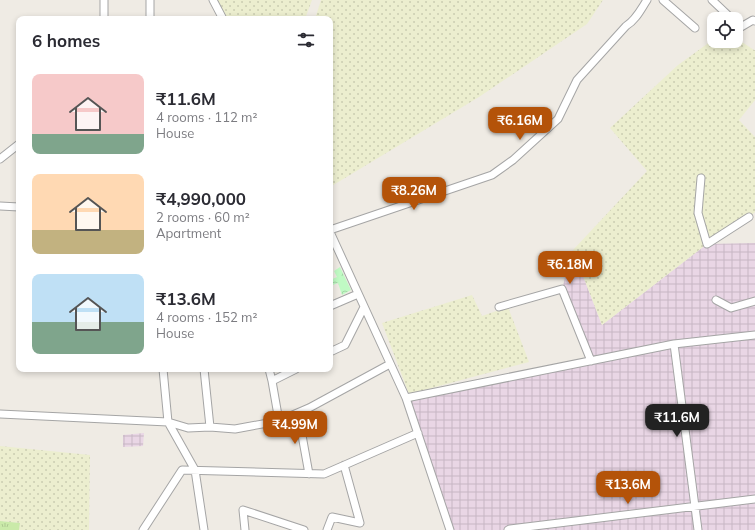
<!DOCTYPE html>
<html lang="en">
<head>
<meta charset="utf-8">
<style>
  :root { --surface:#fff; --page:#f2f2f3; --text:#2b2b33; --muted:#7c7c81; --accent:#b45309 }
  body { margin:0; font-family:Mulish,sans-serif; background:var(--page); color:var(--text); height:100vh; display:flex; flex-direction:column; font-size:15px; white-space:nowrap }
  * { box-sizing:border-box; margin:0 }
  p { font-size:13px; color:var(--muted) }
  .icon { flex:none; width:22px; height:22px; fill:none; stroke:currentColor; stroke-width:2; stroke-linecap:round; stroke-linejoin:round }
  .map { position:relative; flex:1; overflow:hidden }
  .sheet { position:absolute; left:16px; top:16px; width:317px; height:356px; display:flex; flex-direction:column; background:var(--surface); border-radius:8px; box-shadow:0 2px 6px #0003 }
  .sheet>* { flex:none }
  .controls { position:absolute; left:707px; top:12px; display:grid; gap:8px }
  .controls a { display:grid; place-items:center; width:36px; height:36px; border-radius:8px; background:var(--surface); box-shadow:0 2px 6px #0003; font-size:20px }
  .price { position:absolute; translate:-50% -34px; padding:0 9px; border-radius:8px; background:var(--accent); color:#fff; font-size:13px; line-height:26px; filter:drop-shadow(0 1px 2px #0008) }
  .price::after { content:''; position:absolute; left:50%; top:24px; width:12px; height:9px; margin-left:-6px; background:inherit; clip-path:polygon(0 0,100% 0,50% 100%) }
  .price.on { background:#222; color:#fff }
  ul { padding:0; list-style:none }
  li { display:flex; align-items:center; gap:12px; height:100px; padding:0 16px }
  li span { display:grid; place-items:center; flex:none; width:112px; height:80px; border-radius:8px; color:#555 }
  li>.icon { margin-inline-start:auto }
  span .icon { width:48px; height:48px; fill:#fffc; stroke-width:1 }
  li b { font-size:17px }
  h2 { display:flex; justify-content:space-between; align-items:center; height:48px; padding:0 16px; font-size:17px }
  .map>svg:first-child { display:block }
  .industrial { fill:url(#industrial-grid) }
  .farmland { fill:url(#farmland-dots) }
  .grass { fill:url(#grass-tufts) }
  .park { fill:url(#park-crowns) }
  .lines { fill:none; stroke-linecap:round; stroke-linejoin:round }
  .minor-casing { stroke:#a5a5a5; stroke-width:9 }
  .minor { stroke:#fff; stroke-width:7 }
</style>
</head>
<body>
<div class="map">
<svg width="755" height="530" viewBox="0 0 755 530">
  <defs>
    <pattern id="industrial-grid" width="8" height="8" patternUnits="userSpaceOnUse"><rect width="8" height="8" fill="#e9d6e5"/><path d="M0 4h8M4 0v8" fill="none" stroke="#c7b7c4"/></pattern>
    <pattern id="farmland-dots" width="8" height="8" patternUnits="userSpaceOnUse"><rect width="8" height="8" fill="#eceecf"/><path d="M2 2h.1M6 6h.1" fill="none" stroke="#caccb1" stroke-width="1.8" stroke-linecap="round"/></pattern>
    <pattern id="grass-tufts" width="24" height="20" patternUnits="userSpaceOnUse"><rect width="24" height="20" fill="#caeaa9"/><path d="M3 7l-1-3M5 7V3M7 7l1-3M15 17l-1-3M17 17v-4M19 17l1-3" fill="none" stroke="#adc891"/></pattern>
    <pattern id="park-crowns" width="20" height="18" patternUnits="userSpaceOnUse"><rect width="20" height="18" fill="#c0fac4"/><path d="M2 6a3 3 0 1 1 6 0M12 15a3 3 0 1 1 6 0" fill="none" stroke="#a5d6a8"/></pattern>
  </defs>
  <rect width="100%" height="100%" fill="#efebe4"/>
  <path class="industrial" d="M755 243V530H451L406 398 591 361 562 289 573 250 602 325 707 244Z
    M144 433 143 446 123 447V435Z"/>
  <path class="farmland" d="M216 0H312L305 19H226Z
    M321 0H603L587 24 479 97 330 187V19H315Z
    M736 38 754 50H755V100L739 120 755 137V212L749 217 707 244 602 325 573 250 647 171 610 128 678 65 714 39V41H736Z
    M472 295 482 316 508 307 529 362 409 394 382 323Z
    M0 446 90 455 89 530H19L20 523 0 521Z"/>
  <path class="grass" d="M0 521 20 523 19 530H0Z"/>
  <path class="park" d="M340 267 351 290 342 295 338 283 330 286V280L337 277 334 271Z"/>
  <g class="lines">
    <g class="minor-casing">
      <path id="minor" d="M104 0V19
        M213 0 223 19
        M663 0 695 28
        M712 0 732 19
        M150 19V0
        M736 28 741 27 753 20 755 21
        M0 159 19 144
        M701 178 698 213 707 244 749 217
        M0 206 19 207
        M330 230 492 175 513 160 558 119 577 80 626 26C636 20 641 9 647 0
        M330 232 406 398
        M716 300 731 308 755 301
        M330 306 358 294
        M499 307 562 289 591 361
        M674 344 698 530
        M330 352 345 345 364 307
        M163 369 168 422 188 428 210 427 235 429 279 421 309 408 390 364
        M204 369 210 427
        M269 369 272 381
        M298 413 309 474
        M0 414 168 422 195 470 204 530
        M279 421 272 381 296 369
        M143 530 182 470 324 474 418 433
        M245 530 243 510 304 530
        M327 530 332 517 360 523 344 465
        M450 530 406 398 674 344 755 335
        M508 530 510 529 755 499"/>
    </g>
    <use href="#minor" class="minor"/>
  </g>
</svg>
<div class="controls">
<a><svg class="icon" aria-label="locate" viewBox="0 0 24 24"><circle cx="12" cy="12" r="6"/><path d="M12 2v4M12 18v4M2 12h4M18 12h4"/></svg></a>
</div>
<b class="price" style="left:520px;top:141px">₹6.16M</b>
<b class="price" style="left:414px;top:211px">₹8.26M</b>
<b class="price" style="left:570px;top:285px">₹6.18M</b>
<b class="price on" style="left:677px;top:438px">₹11.6M</b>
<b class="price" style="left:295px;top:445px">₹4.99M</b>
<b class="price" style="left:628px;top:505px">₹13.6M</b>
<section class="sheet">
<h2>6 homes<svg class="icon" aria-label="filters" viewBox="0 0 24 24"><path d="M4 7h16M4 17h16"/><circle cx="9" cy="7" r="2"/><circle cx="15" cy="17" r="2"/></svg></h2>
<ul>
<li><span style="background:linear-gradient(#f6c9c9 75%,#7fa58c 0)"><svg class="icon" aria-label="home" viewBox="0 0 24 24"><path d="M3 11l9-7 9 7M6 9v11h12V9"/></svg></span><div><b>₹11.6M</b><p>4 rooms · 112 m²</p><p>House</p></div></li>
<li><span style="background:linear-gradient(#ffd9b3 70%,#c2b280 0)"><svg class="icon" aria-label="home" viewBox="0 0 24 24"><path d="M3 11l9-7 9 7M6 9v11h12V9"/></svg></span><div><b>₹4,990,000</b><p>2 rooms · 60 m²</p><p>Apartment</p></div></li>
<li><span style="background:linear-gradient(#bfe0f5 60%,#7fa58c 0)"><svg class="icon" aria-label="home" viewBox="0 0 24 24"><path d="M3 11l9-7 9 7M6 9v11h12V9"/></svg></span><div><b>₹13.6M</b><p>4 rooms · 152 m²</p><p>House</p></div></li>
</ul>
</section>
</div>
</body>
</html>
